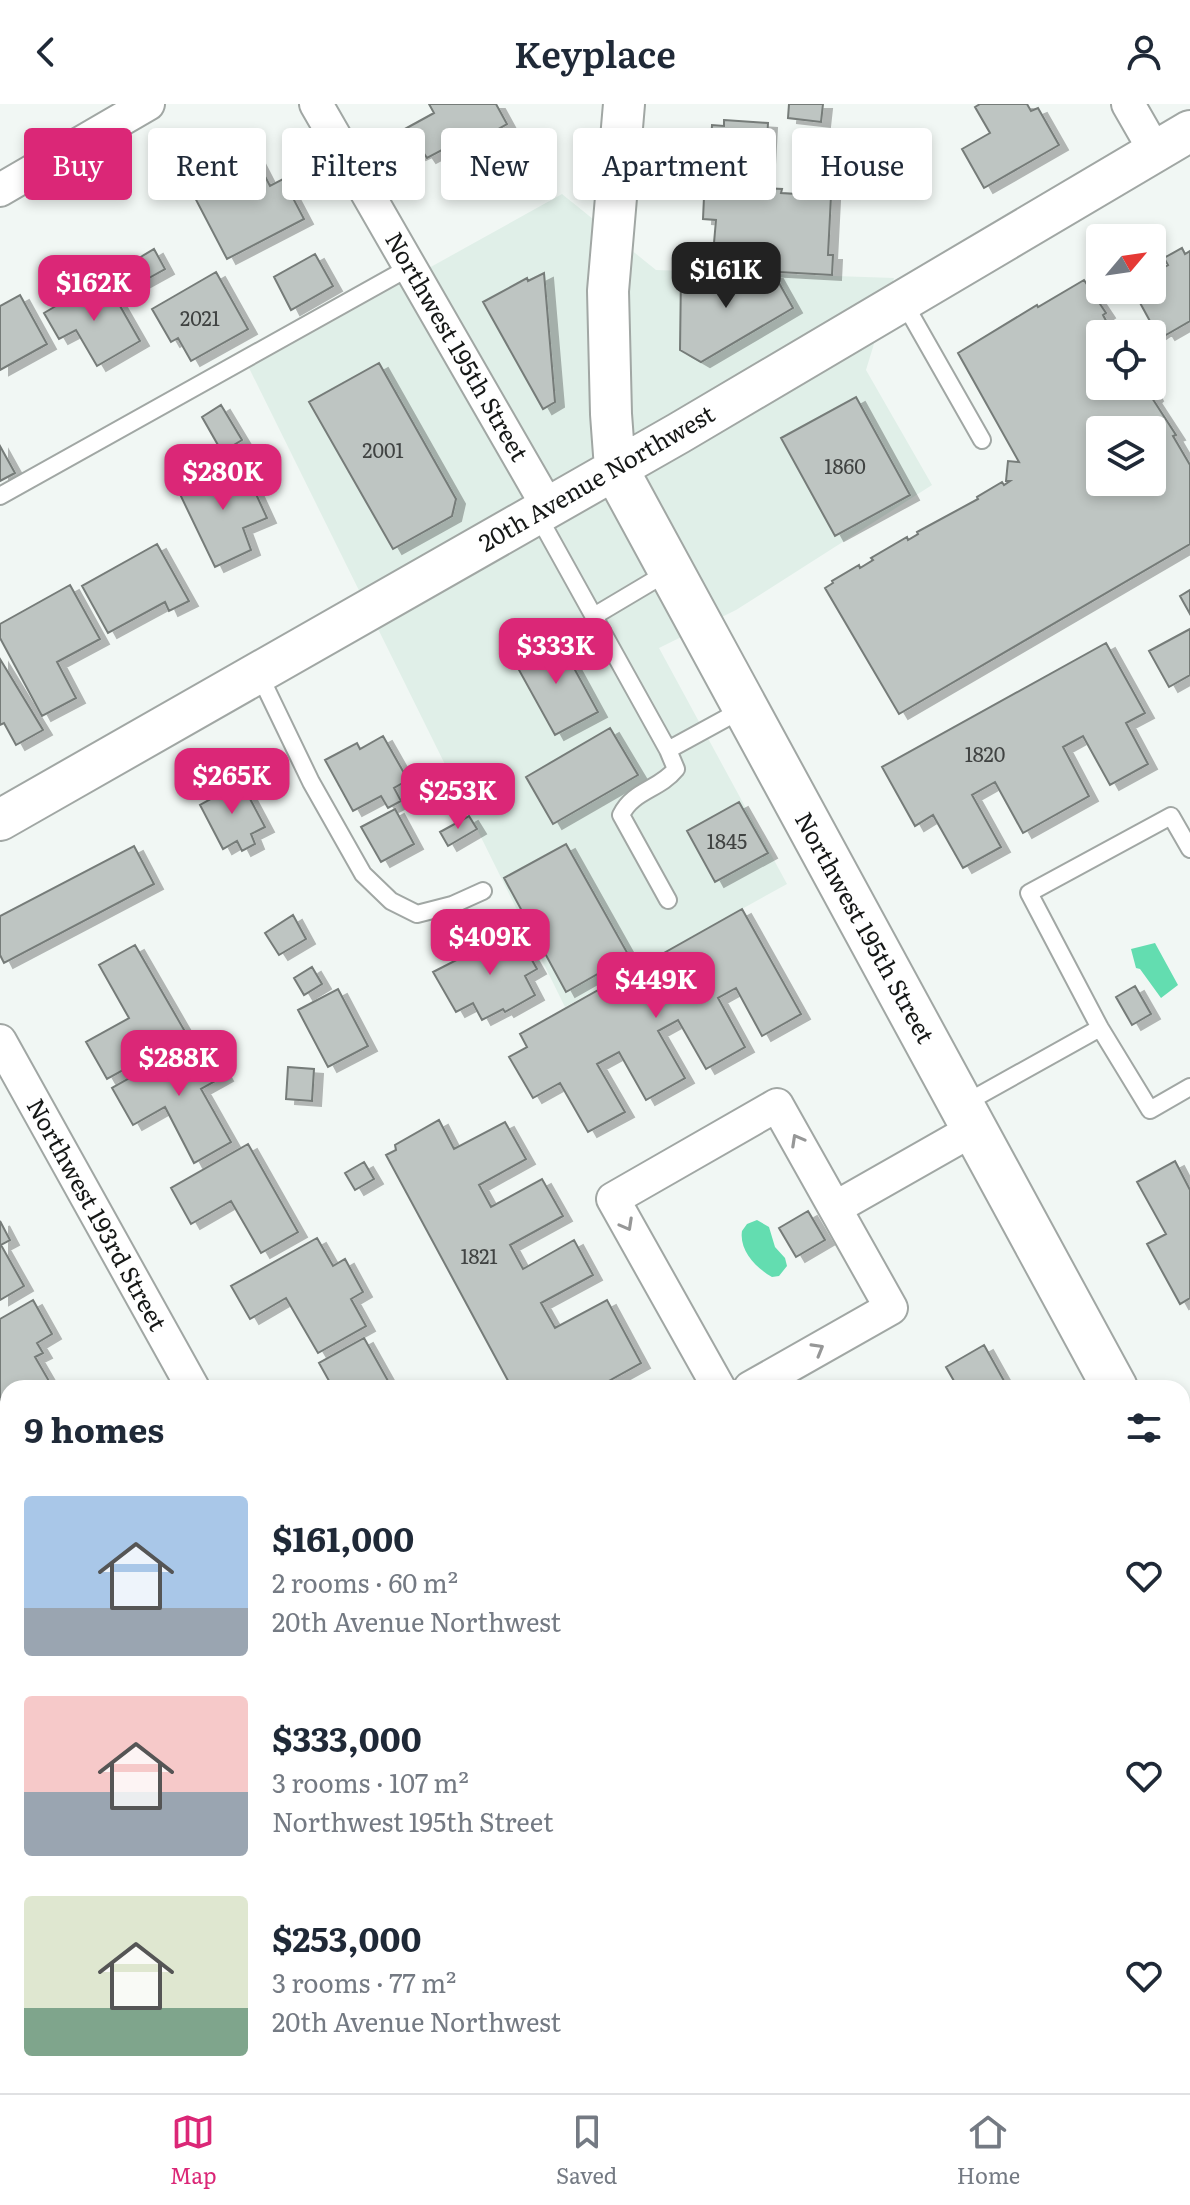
<!DOCTYPE html>
<html lang="en">
<head>
<meta charset="utf-8">
<style>
  :root { --surface:#fff; --page:#f2f2f3; --text:#1f2937; --muted:#747a83; --line:#e0e1e3; --accent:#db2777 }
  body { margin:0; font-family:Literata,serif; background:var(--page); color:var(--text); height:100vh; display:flex; flex-direction:column; font-size:30px; white-space:nowrap }
  * { box-sizing:border-box; margin:0 }
  p { font-size:26px; color:var(--muted) }
  .icon { flex:none; width:44px; height:44px; fill:none; stroke:currentColor; stroke-width:2; stroke-linecap:round; stroke-linejoin:round }
  .map { position:relative; flex:1; overflow:hidden }
  .panel { position:absolute; left:0px; top:1276px; width:1190px; height:714px; display:flex; flex-direction:column; background:var(--surface); border-radius:24px 24px 0 0; box-shadow:0 4px 12px #0003 }
  .panel>* { flex:none }
  .top-card { position:absolute; left:24px; top:24px; width:1142px; height:72px; display:flex; gap:16px }
  .needle { width:52px; rotate:61deg }
  .buttons { position:absolute; left:1086px; top:120px; display:grid; gap:16px }
  .buttons a { display:grid; place-items:center; width:80px; height:80px; border-radius:8px; background:var(--surface); box-shadow:0 4px 12px #0003; font-size:40px }
  .price { position:absolute; translate:-50% -68px; padding:0 18px; border-radius:16px; background:var(--accent); color:#fff; font-size:26px; line-height:52px; filter:drop-shadow(0 2px 4px #0008) }
  .price::after { content:''; position:absolute; left:50%; top:48px; width:24px; height:18px; margin-left:-12px; background:inherit; clip-path:polygon(0 0,100% 0,50% 100%) }
  .price.current { background:#222; color:#fff }
  ul { padding:0; list-style:none }
  li { display:flex; align-items:center; gap:24px; height:200px; padding:0 24px }
  li span { display:grid; place-items:center; flex:none; width:224px; height:160px; border-radius:8px; color:#555 }
  li>.icon { margin-inline-start:auto }
  span .icon { width:96px; height:96px; fill:#fffc; stroke-width:1 }
  li b { font-size:34px }
  h2 { display:flex; justify-content:space-between; align-items:center; height:96px; padding:0 24px; font-size:34px }
  .pill { padding:0 28px; border-radius:8px; background:var(--surface); box-shadow:0 4px 12px #0003; font-size:28px; line-height:72px }
  .pill.current { background:var(--accent); color:#fff }
  header { display:flex; justify-content:space-between; align-items:center; height:104px; padding:0 24px; background:var(--surface); font-size:36px; font-weight:600 }
  .tabs { display:flex; justify-content:space-around; align-items:center; height:112px; border-top:2px solid var(--line); background:var(--surface); font-size:22px; color:var(--muted) }
  .tabs a { display:grid; justify-items:center; gap:4px }
  .tabs .current { color:var(--accent) }
  .map>svg:first-child { display:block }
  .built { fill:#e0efe8 }
  .water { fill:#63ddb0 }
  .building { fill:#bec5c2; stroke:#767c79; stroke-width:2; fill-rule:evenodd; filter:url(#shadow) }
  .lines { fill:none; stroke-linecap:round; stroke-linejoin:round }
  .service-casing { stroke:#a1a7a4; stroke-width:20 }
  .minor-casing { stroke:#a1a7a4; stroke-width:36 }
  .tertiary-casing { stroke:#a1a7a4; stroke-width:44 }
  .secondary-casing { stroke:#a1a7a4; stroke-width:48 }
  .service { stroke:#fff; stroke-width:16 }
  .minor { stroke:#fff; stroke-width:32 }
  .tertiary { stroke:#fff; stroke-width:40 }
  .secondary { stroke:#fff; stroke-width:44 }
  .oneway { stroke:#969797 }
  .labels { text-anchor:middle; stroke-width:7; stroke-linejoin:round; paint-order:stroke }
  .number-label { font-size:20px; fill:#404342 }
  .street-label { font-size:24px; fill:#161817; stroke:#fff }
</style>
</head>
<body>
<header><svg class="icon" aria-label="back" viewBox="0 0 24 24"><path d="M15 5l-7 7 7 7"/></svg>Keyplace<svg class="icon" aria-label="person" viewBox="0 0 24 24"><circle cx="12" cy="8" r="4"/><path d="M4 21q1-7 8-7t8 7"/></svg></header>
<div class="map">
<svg width="1190" height="1989" viewBox="0 0 1190 1989">
  <defs>
    <filter id="shadow"><feDropShadow dx="9" dy="5" stdDeviation="0" flood-color="#0004"/></filter>
  </defs>
  <rect width="100%" height="100%" fill="#f1f7f4"/>
  <path class="built" d="M562 90 656 166 894 174 866 266 932 381 736 506 659 544 787 780 565 903 249 264Z
    M479 1982H886L890 1989H466Z"/>
  <path class="water" d="M1155 839 1178 881 1161 894 1140 865 1136 864 1131 845Z
    M757 1116 769 1123 775 1143 785 1154 787 1162 779 1172 772 1173C756 1164 739 1146 742 1127L747 1120Z"/>
  <path class="building" d="M429 0H496L507 20 459 47 455 39 427 54 423 48 417 51 403 26 434 9Z
    M789 0H823L821 18 788 14Z
    M980 0H1027L1031 7 1038 4 1059 41 984 84 962 45 990 29 975 3Z
    M724 16 768 19 765 74 725 72 726 62 720 61V58H710L712 21 724 22Z
    M249 41 270 82 283 75 304 115 227 155 193 90 224 73 216 58Z
    M722 82 782 85 781 89 831 92 828 151H833L832 171 705 164 707 139H714L716 116 703 115 704 93H710V89H714V83Z
    M1182 144 1185 150 1190 147V217L1166 231 1163 226 1157 230 1133 186H1152V170L1168 161 1164 154Z
    M154 145 165 165 140 179 129 160Z
    M315 150 333 182 291 206 274 173Z
    M216 168 248 225 191 257 178 234 171 238 152 205Z
    M544 169 555 298 543 305 483 198 527 174 528 177Z
    M681 170H774L793 204 701 258 680 246Z
    M1084 176 1106 209 1103 211 1110 224 1113 222 1117 230H1100V282H1148L1154 292 1152 294 1176 331 1173 332 1190 361V440L899 610 825 484 833 479 832 477 859 461 860 464 873 456 871 454 907 433 908 436 918 430 917 428 978 395 977 393 1002 378 1004 381 1010 377H1006L1008 357 1019 358 958 249 1037 201 1038 203ZM1100 326H1152V378H1100Z
    M102 178 113 197 116 195 140 237 97 262 76 226 59 235 44 209 66 196 63 191 72 186 75 192Z
    M20 191 47 240 0 266V202Z
    M379 259 456 395 452 412 393 445 309 298Z
    M856 293 910 391 835 432 781 334Z
    M221 301 242 336 222 348 202 313Z
    M0 342 15 369 0 377Z
    M223 362 227 371 244 364 267 414 243 424 251 446 215 463 177 384Z
    M157 440 189 497 169 507 165 498 108 529 82 482Z
    M70 481 100 535 57 558 76 594 42 612 0 534V520Z
    M1190 486V510L1180 492Z
    M1190 525V571L1169 583 1149 547Z
    M557 533 598 608 555 631 514 557Z
    M1106 539 1145 609 1126 619 1148 660 1110 681 1083 632 1063 643 1089 692 1023 729 995 678 972 691 1001 743 963 764 933 711 915 722 882 663Z
    M0 555 43 626 16 641 4 619 0 621Z
    M610 624 638 671 553 720 526 673Z
    M383 632 408 676 394 684 401 697 388 704 381 692 353 707 325 656 357 639 360 645Z
    M225 676 230 684 241 678 265 723 251 730 255 740 242 747 237 737 223 745 200 701 216 692 211 683Z
    M739 698 768 749 715 778 687 727Z
    M395 705 414 740 381 758 361 723Z
    M469 712 477 725 448 742 440 728Z
    M566 740 629 852 566 888 504 774Z
    M134 742 154 780 4 859 0 851V812Z
    M742 805 801 910 762 932 736 884 718 894 745 943 706 965 678 916 658 927 685 974 646 996 619 948 597 960 625 1008 588 1028 560 979 533 994 509 953 527 943 520 930Z
    M293 811 306 835 279 851 265 829Z
    M515 826 537 865 525 872 535 891 505 908 503 905 482 916 473 899 456 908 433 868Z
    M135 841 187 931 107 975 86 938 129 914 99 861Z
    M312 863 322 880 304 891 294 874Z
    M1135 882 1151 910 1132 921 1116 893Z
    M338 885 368 942 328 963 298 906Z
    M204 936 224 972 201 985 231 1038 194 1059 165 1003 133 1021 112 984 179 946 181 949Z
    M288 963 314 965 312 997 286 995Z
    M439 1016 454 1045 505 1018 526 1055 479 1081 491 1103 542 1075 563 1112 510 1141 523 1165 574 1136 593 1171 541 1199 555 1224 607 1196 641 1259 596 1284H512L386 1051 396 1046 395 1041Z
    M248 1040 298 1128 261 1149 231 1097 191 1120 171 1084Z
    M1175 1057 1190 1086V1194L1180 1200 1147 1140 1166 1130 1137 1078Z
    M364 1058 374 1075 355 1086 345 1069Z
    M808 1107 825 1136 796 1153 779 1124Z
    M0 1117 10 1136 1 1141 24 1182 0 1196Z
    M317 1134 333 1162 345 1155 363 1188 351 1195 366 1222 318 1249 286 1194 250 1215 231 1182Z
    M33 1196 52 1230 37 1239 43 1249 35 1253 53 1284H8V1308L0 1294V1215Z
    M364 1234 392 1284H333L319 1259Z
    M984 1241 1008 1284H958L946 1263Z
    M1187 1601 1190 1607V1662L1182 1666V1603Z
    M1182 1697 1190 1710V1720L1182 1725Z
    M0 1764H8V1839L0 1840Z
    M1190 1854V1916L1182 1921V1858Z
    M583 1982H821L825 1989H588Z
    M933 1982H998L1002 1989H937Z
    M1014 1982H1073L1060 1989H1018Z"/>
  <g class="lines">
    <g class="service-casing">
      <path id="service" d="M903 197 982 336
        M0 392 410 163
        M537 410 668 646 676 665C659 686 633 686 621 711L668 796
        M594 512 668 468
        M259 570 311 678 363 770 391 797 417 810 452 801 483 787
        M668 646 743 605
        M1190 745 1171 712 1029 789 1100 924 1150 1006 1190 983
        M962 1001 1100 924
        M860 1982 864 1989
        M511 1989 524 1982"/>
    </g>
    <g class="minor-casing">
      <path id="minor" d="M316 0 548 403
        M1128 0 1155 47
        M0 86 148 0
        M0 937 193 1284
        M835 1104 974 1025
        M719 1284 613 1095 777 1001 891 1204 750 1284
        M1182 1748 1190 1744
        M0 1934 8 1929"/>
    </g>
    <g class="tertiary-casing">
      <path id="tertiary" d="M615 364 611 310 608 187 624 0
        M0 716 679 329 1190 27"/>
    </g>
    <g class="secondary-casing">
      <path id="secondary" d="M615 364 1115 1284
        M1182 1407 1190 1422"/>
    </g>
    <use href="#service" class="service"/>
    <use href="#minor" class="minor"/>
    <use href="#tertiary" class="tertiary"/>
    <use href="#secondary" class="secondary"/>
  </g>
  <defs><path id="oneway-chevron" d="M-2-3.5L2.5 0L-2 3.5" fill="none" stroke-width="1.6" stroke-linecap="round" stroke-linejoin="round" transform="scale(2)"/></defs>
  <g class="oneway">
    <use href="#oneway-chevron" transform="translate(797 1036) rotate(-119)"/>
    <use href="#oneway-chevron" transform="translate(627 1121) rotate(61)"/>
    <use href="#oneway-chevron" transform="translate(818 1245) rotate(-30)"/>
  </g>
  <g class="labels">
    <g class="number-label">
      <text x="200" y="222">2021</text>
      <text x="383" y="354">2001</text>
      <text x="845" y="370">1860</text>
      <text x="985" y="658">1820</text>
      <text x="727" y="745">1845</text>
      <text x="479" y="1160">1821</text>
    </g>
    <g class="street-label">
      <text transform="translate(456 243) rotate(60)" y="8">Northwest 195th Street</text>
      <text transform="translate(597 375) rotate(-30)" y="8">20th Avenue Northwest</text>
      <text transform="translate(864 824) rotate(61)" y="8">Northwest 195th Street</text>
      <text transform="translate(96 1111) rotate(61)" y="8">Northwest 193rd Street</text>
    </g>
  </g>
</svg>
<div class="buttons">
<a><svg class="needle" viewBox="-14 -14 28 28"><path d="M0-13l5 13h-10z" fill="#e53935"/><path d="M0 13l5-13h-10z" fill="#747a83"/></svg></a>
<a><svg class="icon" aria-label="locate" viewBox="0 0 24 24"><circle cx="12" cy="12" r="6"/><path d="M12 2v4M12 18v4M2 12h4M18 12h4"/></svg></a>
<a><svg class="icon" aria-label="layers" viewBox="0 0 24 24"><path d="M12 4l9 5-9 5-9-5zM3 14l9 5 9-5"/></svg></a>
</div>
<b class="price current" style="left:726px;top:206px">$161K</b>
<b class="price" style="left:94px;top:219px">$162K</b>
<b class="price" style="left:223px;top:408px">$280K</b>
<b class="price" style="left:556px;top:582px">$333K</b>
<b class="price" style="left:232px;top:712px">$265K</b>
<b class="price" style="left:458px;top:727px">$253K</b>
<b class="price" style="left:490px;top:873px">$409K</b>
<b class="price" style="left:656px;top:916px">$449K</b>
<b class="price" style="left:179px;top:994px">$288K</b>
<div class="top-card">
<a class="pill current">Buy</a>
<a class="pill">Rent</a>
<a class="pill">Filters</a>
<a class="pill">New</a>
<a class="pill">Apartment</a>
<a class="pill">House</a>
</div>
<section class="panel">
<h2>9 homes<svg class="icon" aria-label="filters" viewBox="0 0 24 24"><path d="M4 7h16M4 17h16"/><circle cx="9" cy="7" r="2"/><circle cx="15" cy="17" r="2"/></svg></h2>
<ul>
<li><span style="background:linear-gradient(#a9c7e8 70%,#9aa5b1 0)"><svg class="icon" aria-label="home" viewBox="0 0 24 24"><path d="M3 11l9-7 9 7M6 9v11h12V9"/></svg></span><div><b>$161,000</b><p>2 rooms · 60 m²</p><p>20th Avenue Northwest</p></div><svg class="icon" aria-label="heart" viewBox="0 0 24 24"><path d="M12 20l-8-8c-3-5 5-10 8-4 3-6 11-1 8 4z"/></svg></li>
<li><span style="background:linear-gradient(#f6c9c9 60%,#9aa5b1 0)"><svg class="icon" aria-label="home" viewBox="0 0 24 24"><path d="M3 11l9-7 9 7M6 9v11h12V9"/></svg></span><div><b>$333,000</b><p>3 rooms · 107 m²</p><p>Northwest 195th Street</p></div><svg class="icon" aria-label="heart" viewBox="0 0 24 24"><path d="M12 20l-8-8c-3-5 5-10 8-4 3-6 11-1 8 4z"/></svg></li>
<li><span style="background:linear-gradient(#dfe7d0 70%,#7fa58c 0)"><svg class="icon" aria-label="home" viewBox="0 0 24 24"><path d="M3 11l9-7 9 7M6 9v11h12V9"/></svg></span><div><b>$253,000</b><p>3 rooms · 77 m²</p><p>20th Avenue Northwest</p></div><svg class="icon" aria-label="heart" viewBox="0 0 24 24"><path d="M12 20l-8-8c-3-5 5-10 8-4 3-6 11-1 8 4z"/></svg></li>
</ul>
</section>
</div>
<nav class="tabs">
<a class="current"><svg class="icon" aria-label="map" viewBox="0 0 24 24"><path d="M3 6l6-2 6 2 6-2v14l-6 2-6-2-6 2zM9 4v14M15 6v14"/></svg>Map</a>
<a><svg class="icon" aria-label="saved" viewBox="0 0 24 24"><path d="M7 4h10v16l-5-4-5 4z"/></svg>Saved</a>
<a><svg class="icon" aria-label="home" viewBox="0 0 24 24"><path d="M3 11l9-7 9 7M6 9v11h12V9"/></svg>Home</a>
</nav>
</body>
</html>
